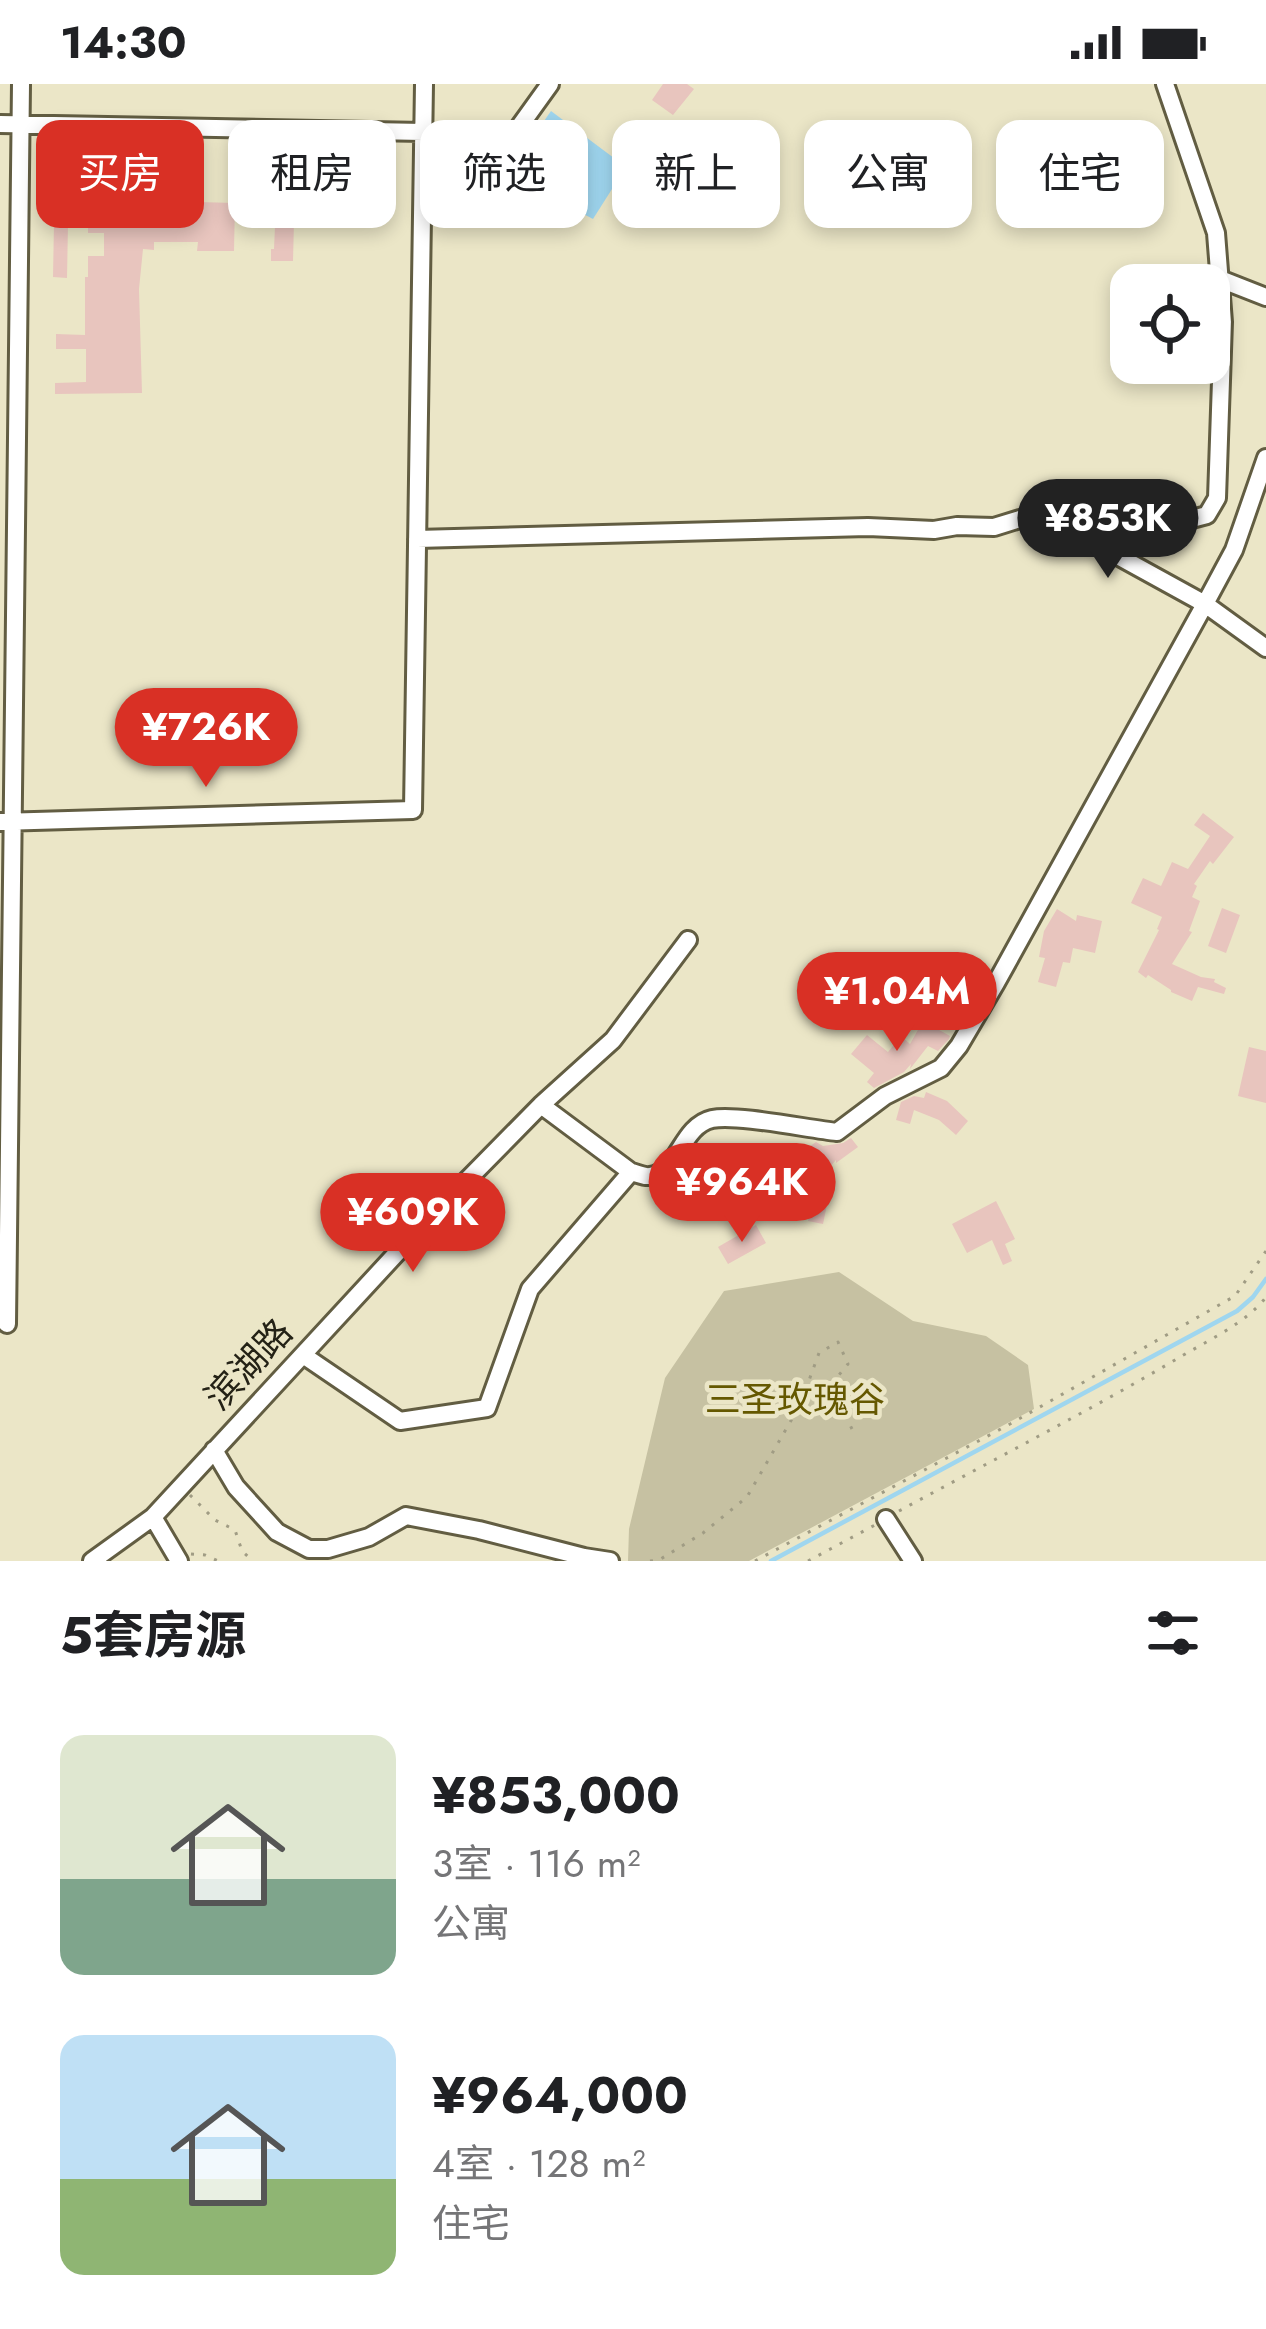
<!DOCTYPE html>
<html lang="zh">
<head>
<meta charset="utf-8">
<style>
  :root { --surface:#fff; --page:#f6f6f6; --text:#202124; --muted:#757577; --accent:#d93025 }
  body { margin:0; font-family:Jost,"Noto Sans SC",sans-serif; background:var(--page); color:var(--text); height:100vh; display:flex; flex-direction:column; font-size:45px; white-space:nowrap }
  * { box-sizing:border-box; margin:0 }
  p { font-size:39px; color:var(--muted) }
  .icon { flex:none; width:66px; height:66px; fill:none; stroke:currentColor; stroke-width:2; stroke-linecap:round; stroke-linejoin:round }
  .map { position:relative; height:1477px; overflow:hidden }
  .drawer { display:flex; flex-direction:column; background:var(--surface); flex:1 }
  .drawer>* { flex:none }
  .top-card { position:absolute; left:36px; top:36px; width:1194px; height:108px; display:flex; gap:24px }
  .tools { position:absolute; left:1110px; top:180px; display:grid; gap:24px }
  .tools a { display:grid; place-items:center; width:120px; height:120px; border-radius:24px; background:var(--surface); box-shadow:0 6px 18px #0003; font-size:60px }
  .price { position:absolute; translate:-50% -102px; padding:0 27px; border-radius:42px; background:var(--accent); color:#fff; font-size:39px; line-height:78px; filter:drop-shadow(0 3px 6px #0008) }
  .price::after { content:''; position:absolute; left:50%; top:72px; width:36px; height:27px; margin-left:-18px; background:inherit; clip-path:polygon(0 0,100% 0,50% 100%) }
  .price.current { background:#222; color:#fff }
  ul { padding:0; list-style:none }
  li { display:flex; align-items:center; gap:36px; height:300px; padding:0 60px }
  li span { display:grid; place-items:center; flex:none; width:336px; height:240px; border-radius:24px; color:#555 }
  li>.icon { margin-inline-start:auto }
  span .icon { width:144px; height:144px; fill:#fffc; stroke-width:1 }
  li b { font-size:51px }
  h2 { display:flex; justify-content:space-between; align-items:center; height:144px; padding:0 60px; font-size:51px }
  .pill { padding:0 42px; border-radius:24px; background:var(--surface); box-shadow:0 6px 18px #0003; font-size:42px; line-height:108px }
  .pill.current { background:var(--accent); color:#fff }
  .status { display:flex; justify-content:space-between; align-items:center; height:84px; padding:0 60px; background:var(--surface); direction:ltr }
  .status svg { height:33px; fill:currentColor }
  .map>svg:first-child { display:block }
  .green { fill:#c6c1a2 }
  .water { fill:#9fd6ef }
  .lines { fill:none; stroke-linecap:round; stroke-linejoin:round }
  .stream { stroke:#9fd6ef; stroke-width:4.5 }
  .building { fill:#e8c5be }
  .minor-casing { stroke:#625d42; stroke-width:22 }
  .path { stroke:#a09c84; stroke-width:3; stroke-dasharray:3 9; stroke-linecap:butt }
  .minor { stroke:#fff; stroke-width:16 }
  .labels { text-anchor:middle; stroke-width:9; stroke-linejoin:round; paint-order:stroke }
  .street-label { font-size:36px; fill:#242216; stroke:#ebe6c7 }
  .park-label { font-size:36px; fill:#655800; stroke:#ebe6c7 }
</style>
</head>
<body>
<div class="status"><b>14:30</b><svg viewBox="0 0 49 12"><path d="M0 12V9h3v3zM5 12V6h3v6zM10 12V3h3v9zM15 12V0h3v12zM26 1h20v11H26zM47 4h2v5h-2z"/></svg></div>
<div class="map">
<svg width="1266" height="1477" viewBox="0 0 1266 1477">
  <rect width="100%" height="100%" fill="#ebe6c7"/>
  <path class="green" d="M839 1188 913 1237 986 1252 1028 1281 1034 1325 749 1477H628L629 1445 665 1294 724 1207Z"/>
  <path class="water" d="M551 27 626 83 593 135 507 90Z"/>
  <g class="lines">
    <path class="stream" d="M771 1477 1237 1227 1253 1213 1266 1195"/>
  </g>
  <path class="building" d="M663 0H687L694 5 673 31 652 16Z
    M116 69 204 72 203 99H189V84L116 81Z
    M277 97 295 98 293 177H271V165H274Z
    M88 116 155 117V125H198V118L235 119 234 167H197L198 158H154V166L143 165 139 205 142 309 55 310V299L86 298V265H56V250L85 251V193H88V172H104V149H88Z
    M54 140 68 141 67 194 53 193Z
    M1203 729 1234 753 1213 780 1210 777 1194 800 1197 802 1192 813 1200 817 1189 847 1192 848 1172 880 1201 893 1215 895 1214 898 1226 904 1224 910 1198 903 1192 917 1171 908V906L1148 891 1146 894 1138 888 1159 846 1157 845 1162 833 1131 819 1143 794 1161 802 1172 778 1188 785 1210 752 1194 741Z
    M1222 824 1240 831 1226 869 1208 862Z
    M1057 825 1076 837 1077 831 1102 837 1095 869 1073 864 1070 879 1063 878 1056 903 1038 898 1045 874 1039 873 1044 847Z
    M923 937 950 952 949 955 938 967 928 962 910 985 911 980 904 988 874 1004 867 998 874 989 851 970 867 951 888 968 901 952 910 960Z
    M1249 963 1266 967V1019L1238 1012Z
    M926 1008 947 1017 968 1037 956 1051 939 1036 914 1026 910 1040 896 1036 901 1018 914 1012 924 1014Z
    M851 1054 858 1063 836 1079V1076L828 1085 834 1087 823 1140 808 1137 811 1122 790 1117 794 1098 776 1094 780 1077 787 1078 816 1058 823 1062 843 1059Z
    M996 1117 1015 1155 1005 1160 1012 1177 1003 1181 992 1156 967 1169 952 1140Z
    M756 1141 766 1159 728 1180 718 1163Z"/>
  <g class="lines">
    <g class="minor-casing">
      <path id="minor" d="M0 40 423 48 509 57 550 0
        M1220 195 1266 213
        M417 455 868 443 934 446 957 442 994 443 1033 431 1096 460 1205 520 1266 564
        M1096 460 1207 431 1217 414 1223 238 1216 149 1165 0
        M0 738 413 726 424 0
        M541 1021 631 1088
        M7 1240 21 0
        M303 1271 400 1337 487 1324 530 1205 631 1088C637 1089 643 1093 650 1092 678 1089 681 1042 712 1035 737 1030 808 1045 837 1048L885 1012 941 984 959 962 996 899 1205 520 1234 466 1266 374
        M214 1366 236 1403 277 1448 309 1465H328L369 1453 406 1432 479 1446 584 1473 610 1477
        M153 1433 179 1477
        M886 1435 913 1477
        M92 1477 153 1433 419 1145 541 1021 613 956 688 856"/>
    </g>
    <path class="path" d="M190 1411 215 1436 235 1446 242 1467 253 1477
      M899 1427C991 1377 1085 1329 1175 1276 1203 1259 1247 1239 1266 1213
      M191 1470 205 1471 218 1477
      M650 1477 659 1476 703 1449 747 1413 800 1321 819 1269 838 1258 848 1280 834 1297 837 1315 854 1349
      M755 1477 1010 1340 1235 1212 1266 1167
      M808 1477 875 1441"/>
    <use href="#minor" class="minor"/>
  </g>
  <g class="labels">
    <g class="street-label">
      <text transform="translate(248 1280) rotate(-47)" y="13">滨湖路</text>
    </g>
    <g class="park-label">
      <text x="795" y="1328">三圣玫瑰谷</text>
    </g>
  </g>
</svg>
<div class="tools">
<a><svg class="icon" aria-label="locate" viewBox="0 0 24 24"><circle cx="12" cy="12" r="6"/><path d="M12 2v4M12 18v4M2 12h4M18 12h4"/></svg></a>
</div>
<b class="price current" style="left:1108px;top:497px">¥853K</b>
<b class="price" style="left:206px;top:706px">¥726K</b>
<b class="price" style="left:897px;top:970px">¥1.04M</b>
<b class="price" style="left:742px;top:1161px">¥964K</b>
<b class="price" style="left:413px;top:1191px">¥609K</b>
<div class="top-card">
<a class="pill current">买房</a>
<a class="pill">租房</a>
<a class="pill">筛选</a>
<a class="pill">新上</a>
<a class="pill">公寓</a>
<a class="pill">住宅</a>
</div>
</div>
<section class="drawer">
<h2>5套房源<svg class="icon" aria-label="filters" viewBox="0 0 24 24"><path d="M4 7h16M4 17h16"/><circle cx="9" cy="7" r="2"/><circle cx="15" cy="17" r="2"/></svg></h2>
<ul>
<li><span style="background:linear-gradient(#dfe7d0 60%,#7fa58c 0)"><svg class="icon" aria-label="home" viewBox="0 0 24 24"><path d="M3 11l9-7 9 7M6 9v11h12V9"/></svg></span><div><b>¥853,000</b><p>3室 · 116 m²</p><p>公寓</p></div></li>
<li><span style="background:linear-gradient(#bfe0f5 60%,#8fb573 0)"><svg class="icon" aria-label="home" viewBox="0 0 24 24"><path d="M3 11l9-7 9 7M6 9v11h12V9"/></svg></span><div><b>¥964,000</b><p>4室 · 128 m²</p><p>住宅</p></div></li>
</ul>
</section>
</body>
</html>
